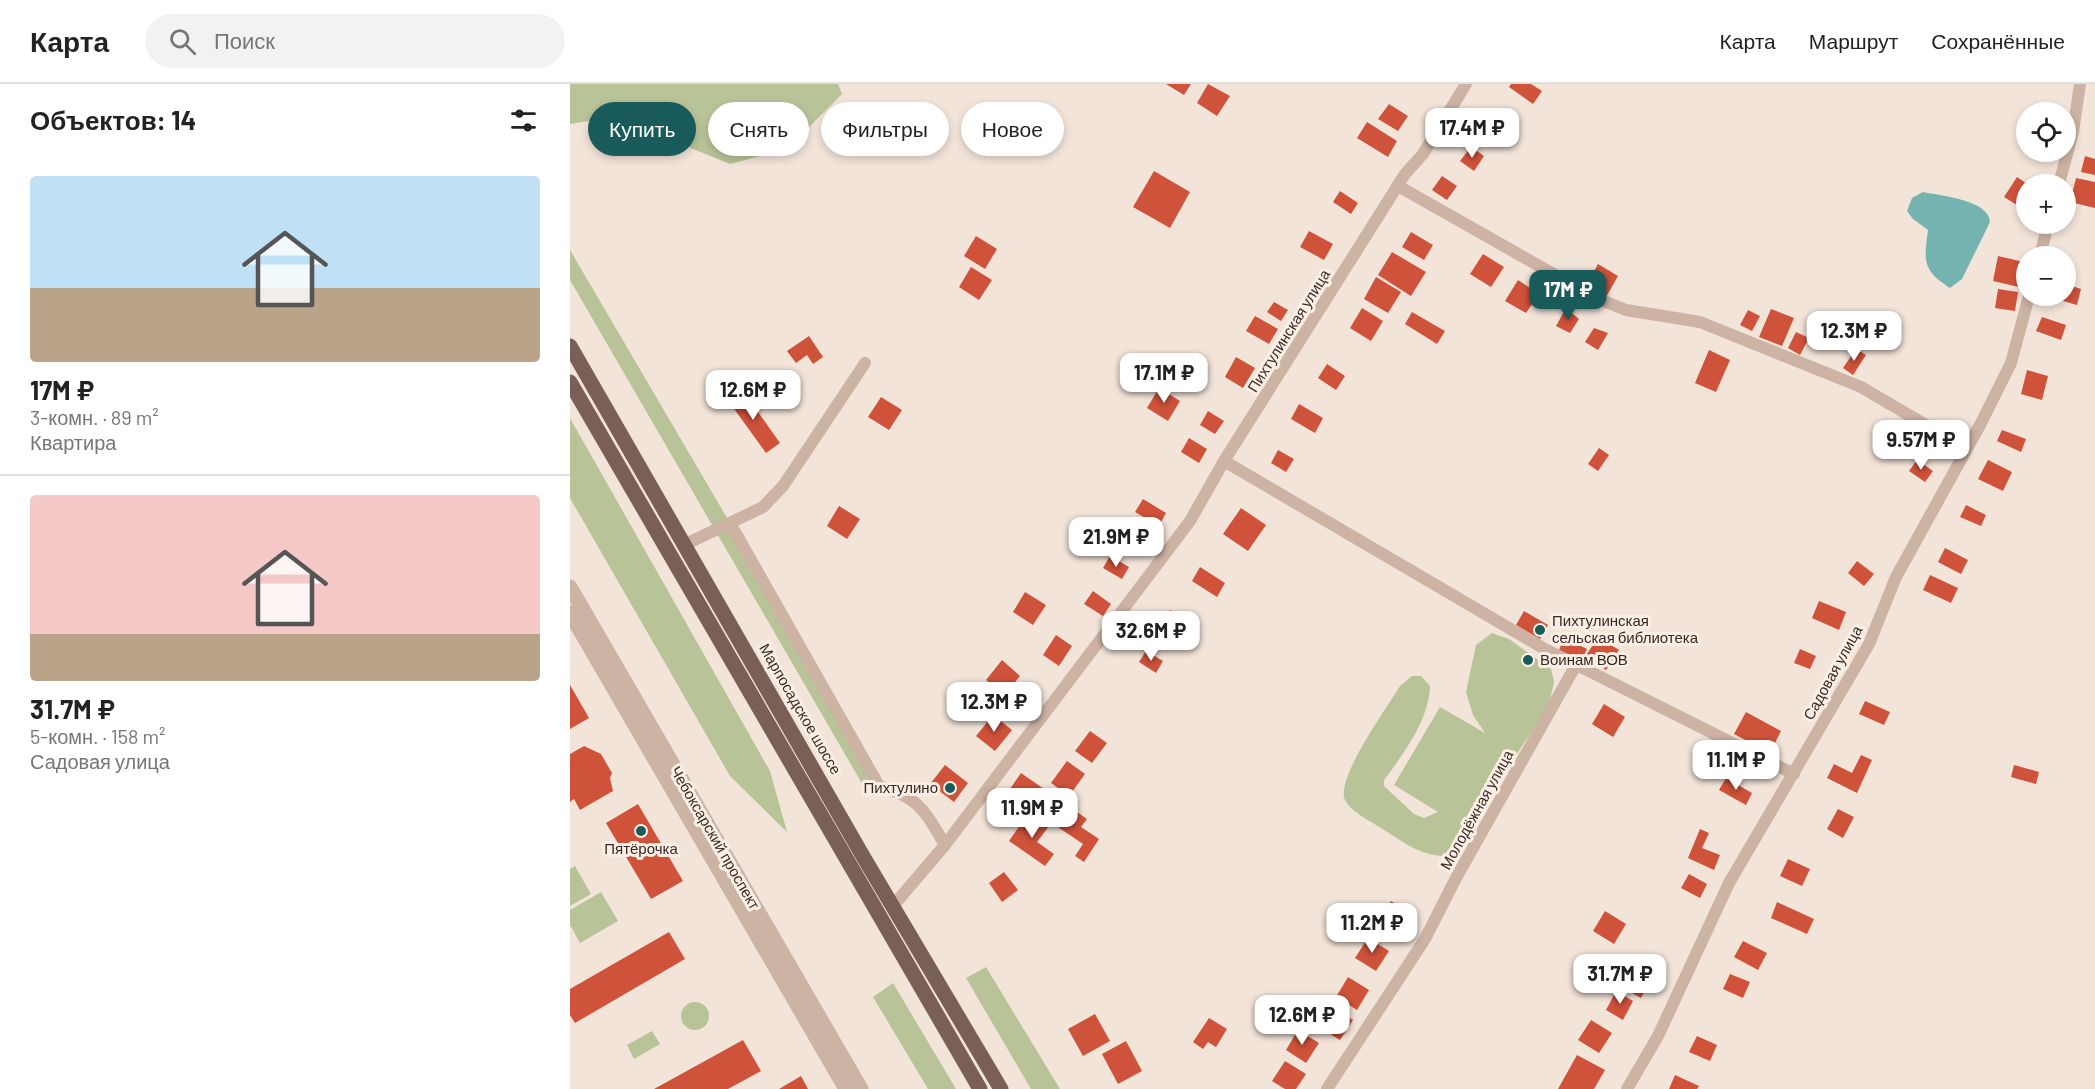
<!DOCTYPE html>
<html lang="ru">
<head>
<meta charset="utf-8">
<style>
  :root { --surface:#fff; --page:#f2f2f2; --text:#222; --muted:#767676; --line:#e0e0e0; --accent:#185b5a }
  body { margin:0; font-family:Barlow,sans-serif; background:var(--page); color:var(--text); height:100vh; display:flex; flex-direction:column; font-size:22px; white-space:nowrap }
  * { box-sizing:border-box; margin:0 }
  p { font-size:20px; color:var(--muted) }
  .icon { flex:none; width:33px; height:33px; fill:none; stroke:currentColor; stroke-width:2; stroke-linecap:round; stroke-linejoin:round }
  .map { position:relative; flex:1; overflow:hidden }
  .sheet { display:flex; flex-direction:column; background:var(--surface); width:570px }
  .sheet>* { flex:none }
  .hud { position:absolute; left:18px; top:18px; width:570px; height:54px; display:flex; gap:12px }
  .fabs { position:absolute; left:1446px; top:18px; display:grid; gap:12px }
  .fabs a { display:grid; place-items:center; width:60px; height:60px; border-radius:50%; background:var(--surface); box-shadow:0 3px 9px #0003; font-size:30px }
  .price { position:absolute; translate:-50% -51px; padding:0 14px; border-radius:12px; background:#fff; color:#222; font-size:20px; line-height:39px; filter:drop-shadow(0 2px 3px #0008) }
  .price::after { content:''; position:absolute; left:50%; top:36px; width:18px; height:14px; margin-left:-9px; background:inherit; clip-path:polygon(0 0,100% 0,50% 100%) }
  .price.selected { background:var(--accent); color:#fff }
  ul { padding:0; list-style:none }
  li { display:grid; align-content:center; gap:12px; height:318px; padding:0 30px }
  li+li { border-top:2px solid var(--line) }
  li span { display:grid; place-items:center; height:186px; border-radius:6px; color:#555 }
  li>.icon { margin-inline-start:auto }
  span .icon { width:108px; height:108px; fill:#fffc; stroke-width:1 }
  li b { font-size:26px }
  h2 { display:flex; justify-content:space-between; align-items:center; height:72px; padding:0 30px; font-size:26px }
  .chip { padding:0 21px; border-radius:27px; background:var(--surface); box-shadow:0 3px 9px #0003; font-size:21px; line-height:54px }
  .chip.selected { background:var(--accent); color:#fff }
  header { display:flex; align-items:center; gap:36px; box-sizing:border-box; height:84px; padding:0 30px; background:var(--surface); border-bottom:2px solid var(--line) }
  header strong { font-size:28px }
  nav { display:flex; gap:33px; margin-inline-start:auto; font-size:21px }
  .search { width:420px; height:54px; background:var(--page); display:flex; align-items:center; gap:15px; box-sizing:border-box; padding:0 21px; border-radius:33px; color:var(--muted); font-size:22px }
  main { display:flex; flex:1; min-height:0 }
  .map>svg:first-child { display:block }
  .green { fill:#b8c398 }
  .water { fill:#75b3b0 }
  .building { fill:#cf523a }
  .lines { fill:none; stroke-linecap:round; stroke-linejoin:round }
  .minor { stroke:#ccb3a4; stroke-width:12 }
  .tertiary { stroke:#ccb3a4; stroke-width:15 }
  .primary { stroke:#7a5f56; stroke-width:15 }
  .poi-dot { fill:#185b5a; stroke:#fbefe5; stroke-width:2 }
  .labels { text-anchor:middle; stroke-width:6; stroke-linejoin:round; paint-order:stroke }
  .street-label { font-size:15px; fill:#372a26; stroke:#fbefe5 }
  .poi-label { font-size:15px; fill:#372a26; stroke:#fbefe5; text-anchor:start }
</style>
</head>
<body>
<header>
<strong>Карта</strong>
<div class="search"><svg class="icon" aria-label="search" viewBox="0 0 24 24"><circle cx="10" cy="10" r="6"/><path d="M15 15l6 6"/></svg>Поиск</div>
<nav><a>Карта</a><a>Маршрут</a><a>Сохранённые</a></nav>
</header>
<main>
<section class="sheet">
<h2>Объектов: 14<svg class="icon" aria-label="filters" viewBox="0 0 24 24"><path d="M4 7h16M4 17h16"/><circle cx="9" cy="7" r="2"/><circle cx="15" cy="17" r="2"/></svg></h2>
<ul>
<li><span style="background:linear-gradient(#bfe0f5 60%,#b9a48a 0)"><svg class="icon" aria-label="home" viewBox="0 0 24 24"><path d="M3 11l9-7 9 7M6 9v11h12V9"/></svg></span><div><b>17M ₽</b><p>3-комн. · 89 m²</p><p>Квартира</p></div></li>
<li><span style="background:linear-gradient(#f6c9c9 75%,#b9a48a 0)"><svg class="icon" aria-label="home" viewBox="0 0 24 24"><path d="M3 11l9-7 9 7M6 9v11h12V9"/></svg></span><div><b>31.7M ₽</b><p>5-комн. · 158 m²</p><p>Садовая улица</p></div></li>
</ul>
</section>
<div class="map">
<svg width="1525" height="1005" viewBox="0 0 1525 1005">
  <rect width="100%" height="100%" fill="#f3e4d9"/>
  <path class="green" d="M0 0H268L272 10 217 65 160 80 44 33 0 40Z
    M0 166 160 439 309 702 294 703 0 196Z
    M0 334 200 687 217 748 160 692 0 414Z
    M922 549 939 555 981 585 984 598 979 621 887 761 872 772C847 770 832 757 811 744 800 737 781 728 775 716 765 695 818 622 830 602L842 592H851L860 602C859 636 834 669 814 696V702L844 730 854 734 868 728 824 701 870 623 915 649 903 631 896 608 906 561Z
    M5 782 21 810 0 822V785Z
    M31 808 48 837 10 859 0 841V826Z
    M416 883 490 1005H461L396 894Z
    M323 899 386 1005H358L303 913Z
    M111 932a14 14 0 1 1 28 0a14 14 0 1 1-28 0Z
    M82 947 90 960 64 975 57 961Z"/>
  <path class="water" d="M1353 108C1372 112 1419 116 1420 138L1392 195 1380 204C1352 186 1354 177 1358 146L1343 135 1337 127 1342 114Z"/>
  <path class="building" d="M596 0H621L614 11Z
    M638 0 660 12 647 32 627 19Z
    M941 0H961L972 7 963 20 939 3Z
    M819 20 838 32 828 47 808 35Z
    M926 36 943 46 934 62 916 51Z
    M797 38 827 57 818 73 787 54Z
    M901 63 914 72 904 87 890 77Z
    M1515 72 1525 75V91L1511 88Z
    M584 87 620 108 600 144 563 123Z
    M872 92 887 102 877 116 862 106Z
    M1447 93 1456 99 1455 126 1434 113Z
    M1506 94 1525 98V124L1500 118Z
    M770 107 788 119 781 130 763 118Z
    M739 147 763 160 754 176 730 163Z
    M841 148 863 161 854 176 832 163Z
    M406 152 427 165 415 185 394 172Z
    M822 168 856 188 841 212 808 191Z
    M913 170 934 183 921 203 900 190Z
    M1428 172 1454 178 1449 203 1423 197Z
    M1028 180 1048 192 1036 213 1016 202Z
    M401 183 422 196 409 216 389 203Z
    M806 193 831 208 818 229 794 215Z
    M948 196 969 210 956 229 935 217Z
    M1496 200 1511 205 1507 221 1476 212H1496Z
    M1428 205 1448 208 1445 227 1425 224Z
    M704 218 718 226 711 237 697 228Z
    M792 224 813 237 801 257 780 244Z
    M996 224 1009 235 1000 249 986 242Z
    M1201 225 1224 234 1212 262 1189 253Z
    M1178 226 1190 232 1182 247 1170 241Z
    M842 228 875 247 867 260 835 240Z
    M685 232 708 245 699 260 676 247Z
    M1472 233 1496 241 1491 256 1466 247Z
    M1024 244 1038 249 1028 266 1015 258Z
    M1226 248 1239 254 1230 271 1218 264Z
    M239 252 253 273 243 280 237 271 226 279 217 267Z
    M1286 265 1296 271 1283 291 1273 284Z
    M1139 266 1160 276 1146 308 1125 299Z
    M666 273 685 284 673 304 655 293Z
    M757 280 775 292 766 306 748 294Z
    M1457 286 1478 292 1472 316 1451 310Z
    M171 304 210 359 196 369 157 315Z
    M589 304 610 317 598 337 577 324Z
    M311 313 332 326 319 346 298 333Z
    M729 320 753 334 745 349 721 335Z
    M638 327 654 337 645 350 630 341Z
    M1432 346 1456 355 1451 368 1427 357Z
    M619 354 637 365 629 379 611 368Z
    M1029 364 1039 371 1028 387 1018 380Z
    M708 366 724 375 716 388 701 379Z
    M1347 376 1363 387 1355 398 1339 387Z
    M1418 376 1442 388 1433 407 1408 395Z
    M573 415 596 429 589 442 565 428Z
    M1396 421 1416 431 1411 442 1390 433Z
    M269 422 290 435 277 455 257 442Z
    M671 424 696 441 678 467 653 450Z
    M1375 464 1398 476 1391 490 1368 478Z
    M540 472 559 483 552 495 533 484Z
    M1287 477 1304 490 1294 502 1278 489Z
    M630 483 655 499 647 513 622 497Z
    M1360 491 1388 504 1381 519 1353 506Z
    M523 507 541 520 533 532 514 520Z
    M455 508 476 521 463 541 443 528Z
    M1249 517 1276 528 1269 546 1242 534Z
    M600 526 626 543 617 557 591 539Z
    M954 527 978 541 970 555 946 541Z
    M486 551 502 562 489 582 473 571Z
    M1028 553 1049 566 1036 586 1015 573Z
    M994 554 1017 565 1011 577 989 566Z
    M1230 565 1246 572 1240 585 1224 579Z
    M576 567 593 577 586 589 569 578Z
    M432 576 450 592 435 611 416 596Z
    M398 599 407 605 389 629 381 624Z
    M0 601 19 634 0 645Z
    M1295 617 1320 628 1314 641 1289 630Z
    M1034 620 1055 633 1043 653 1022 640Z
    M1176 628 1211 647 1200 669 1164 650Z
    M423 631 442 646 425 667 406 652Z
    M520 647 537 659 522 679 505 667Z
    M14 662 31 670 42 689 40 694 43 707 10 726 4 715 0 718V670Z
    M1291 671 1302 676 1287 709 1257 694 1264 680 1282 689Z
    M497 677 515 690 499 712 481 699Z
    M375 681 398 699 384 718 360 700Z
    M1444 681 1469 688 1466 700 1441 693Z
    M451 689 517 735 511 743 529 755 514 778 505 772 513 760 473 733 480 722 462 709 457 716 440 705Z
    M1156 694 1182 709 1176 721 1149 706Z
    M68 720 113 797 81 815 36 739Z
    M1268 725 1284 733 1273 754 1257 745Z
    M459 728 479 742 467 758 484 770 475 782 439 757Z
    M1130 745 1139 749 1132 764 1150 771 1144 786 1118 774Z
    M1218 775 1240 785 1232 802 1210 792Z
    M434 788 448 806 432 818 419 799Z
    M1119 790 1137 800 1130 814 1111 804Z
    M821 817 842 830 830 850 809 837Z
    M1207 818 1244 835 1237 850 1201 834Z
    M1035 827 1056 840 1044 860 1023 847Z
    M99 848 115 875 5 939 0 931V905Z
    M798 854 819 867 806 887 785 874Z
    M1173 857 1197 869 1188 886 1164 873Z
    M1160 890 1180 898 1173 914 1153 905Z
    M1062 892 1078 901 1071 914 1055 905Z
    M778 893 799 906 787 926 766 913Z
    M1046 907 1063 917 1053 936 1036 926Z
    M762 923 783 936 770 956 749 943Z
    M525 930 540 957 513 972 498 945Z
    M639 934 657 945 646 963 638 958 633 965 623 958Z
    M1021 936 1042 949 1029 969 1008 956Z
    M728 946 749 959 736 979 716 966Z
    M1127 952 1147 961 1140 977 1119 968Z
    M173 956 191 987 158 1005H84Z
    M556 957 572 987 548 1000 532 970Z
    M1007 971 1035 986 1024 1005H988Z
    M715 977 736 990 726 1005H715L702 997Z
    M1105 991 1129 1002 1127 1005H1099Z
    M231 992 238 1005H209Z"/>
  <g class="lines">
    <path class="minor" d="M1489 100 1503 48 1510 0
      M828 102 1024 213 1056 226 1130 238 1291 303 1395 364
      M1470 172 1478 140
      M654 377 973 564 1224 690
      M160 439 309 702C350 714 354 726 375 761
      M114 461 193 423 213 402 295 279
      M323 822 375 761 620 437 654 377 835 90 853 70 896 0
      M757 1005 855 855 886 794 1006 581
      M1057 1005 1088 952 1159 799 1299 560 1326 493 1410 341 1441 279 1459 212"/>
    <path class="tertiary" d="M0 503 291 1005
      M0 529 276 1005"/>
    <path class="primary" d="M0 262 294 774 431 1005
      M0 298 410 1005"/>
  </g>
  <g class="poi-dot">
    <circle cx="970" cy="546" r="6"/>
    <circle cx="958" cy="576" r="6"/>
    <circle cx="380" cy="704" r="6"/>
    <circle cx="71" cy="747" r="6"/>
  </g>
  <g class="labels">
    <g class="street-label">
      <text transform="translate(719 247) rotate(-58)" y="5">Пихтулинская улица</text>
      <text transform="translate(1263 589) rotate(-61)" y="5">Садовая улица</text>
      <text transform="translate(230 625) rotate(60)" y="5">Марпосадское шоссе</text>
      <text transform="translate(907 726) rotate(-61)" y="5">Молодёжная улица</text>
      <text transform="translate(145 754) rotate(60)" y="5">Чебоксарский проспект</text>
    </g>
    <g class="poi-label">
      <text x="982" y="542">Пихтулинская<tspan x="982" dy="17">сельская библиотека</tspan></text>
      <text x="970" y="581">Воинам ВОВ</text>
      <text x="368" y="709" text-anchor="end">Пихтулино</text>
      <text x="71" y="770" text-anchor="middle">Пятёрочка</text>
    </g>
  </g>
</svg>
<div class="fabs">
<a><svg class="icon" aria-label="locate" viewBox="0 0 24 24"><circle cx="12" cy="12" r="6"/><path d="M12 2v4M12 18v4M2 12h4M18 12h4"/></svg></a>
<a>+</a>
<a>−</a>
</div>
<b class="price" style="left:902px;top:75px">17.4M ₽</b>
<b class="price selected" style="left:998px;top:237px">17M ₽</b>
<b class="price" style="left:1284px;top:278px">12.3M ₽</b>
<b class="price" style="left:594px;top:320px">17.1M ₽</b>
<b class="price" style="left:183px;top:337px">12.6M ₽</b>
<b class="price" style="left:1351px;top:387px">9.57M ₽</b>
<b class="price" style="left:546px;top:484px">21.9M ₽</b>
<b class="price" style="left:581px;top:578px">32.6M ₽</b>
<b class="price" style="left:424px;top:649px">12.3M ₽</b>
<b class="price" style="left:1166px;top:707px">11.1M ₽</b>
<b class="price" style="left:462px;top:755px">11.9M ₽</b>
<b class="price" style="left:802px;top:870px">11.2M ₽</b>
<b class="price" style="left:1050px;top:921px">31.7M ₽</b>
<b class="price" style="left:732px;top:962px">12.6M ₽</b>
<div class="hud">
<a class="chip selected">Купить</a>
<a class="chip">Снять</a>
<a class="chip">Фильтры</a>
<a class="chip">Новое</a>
</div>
</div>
</main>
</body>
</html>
